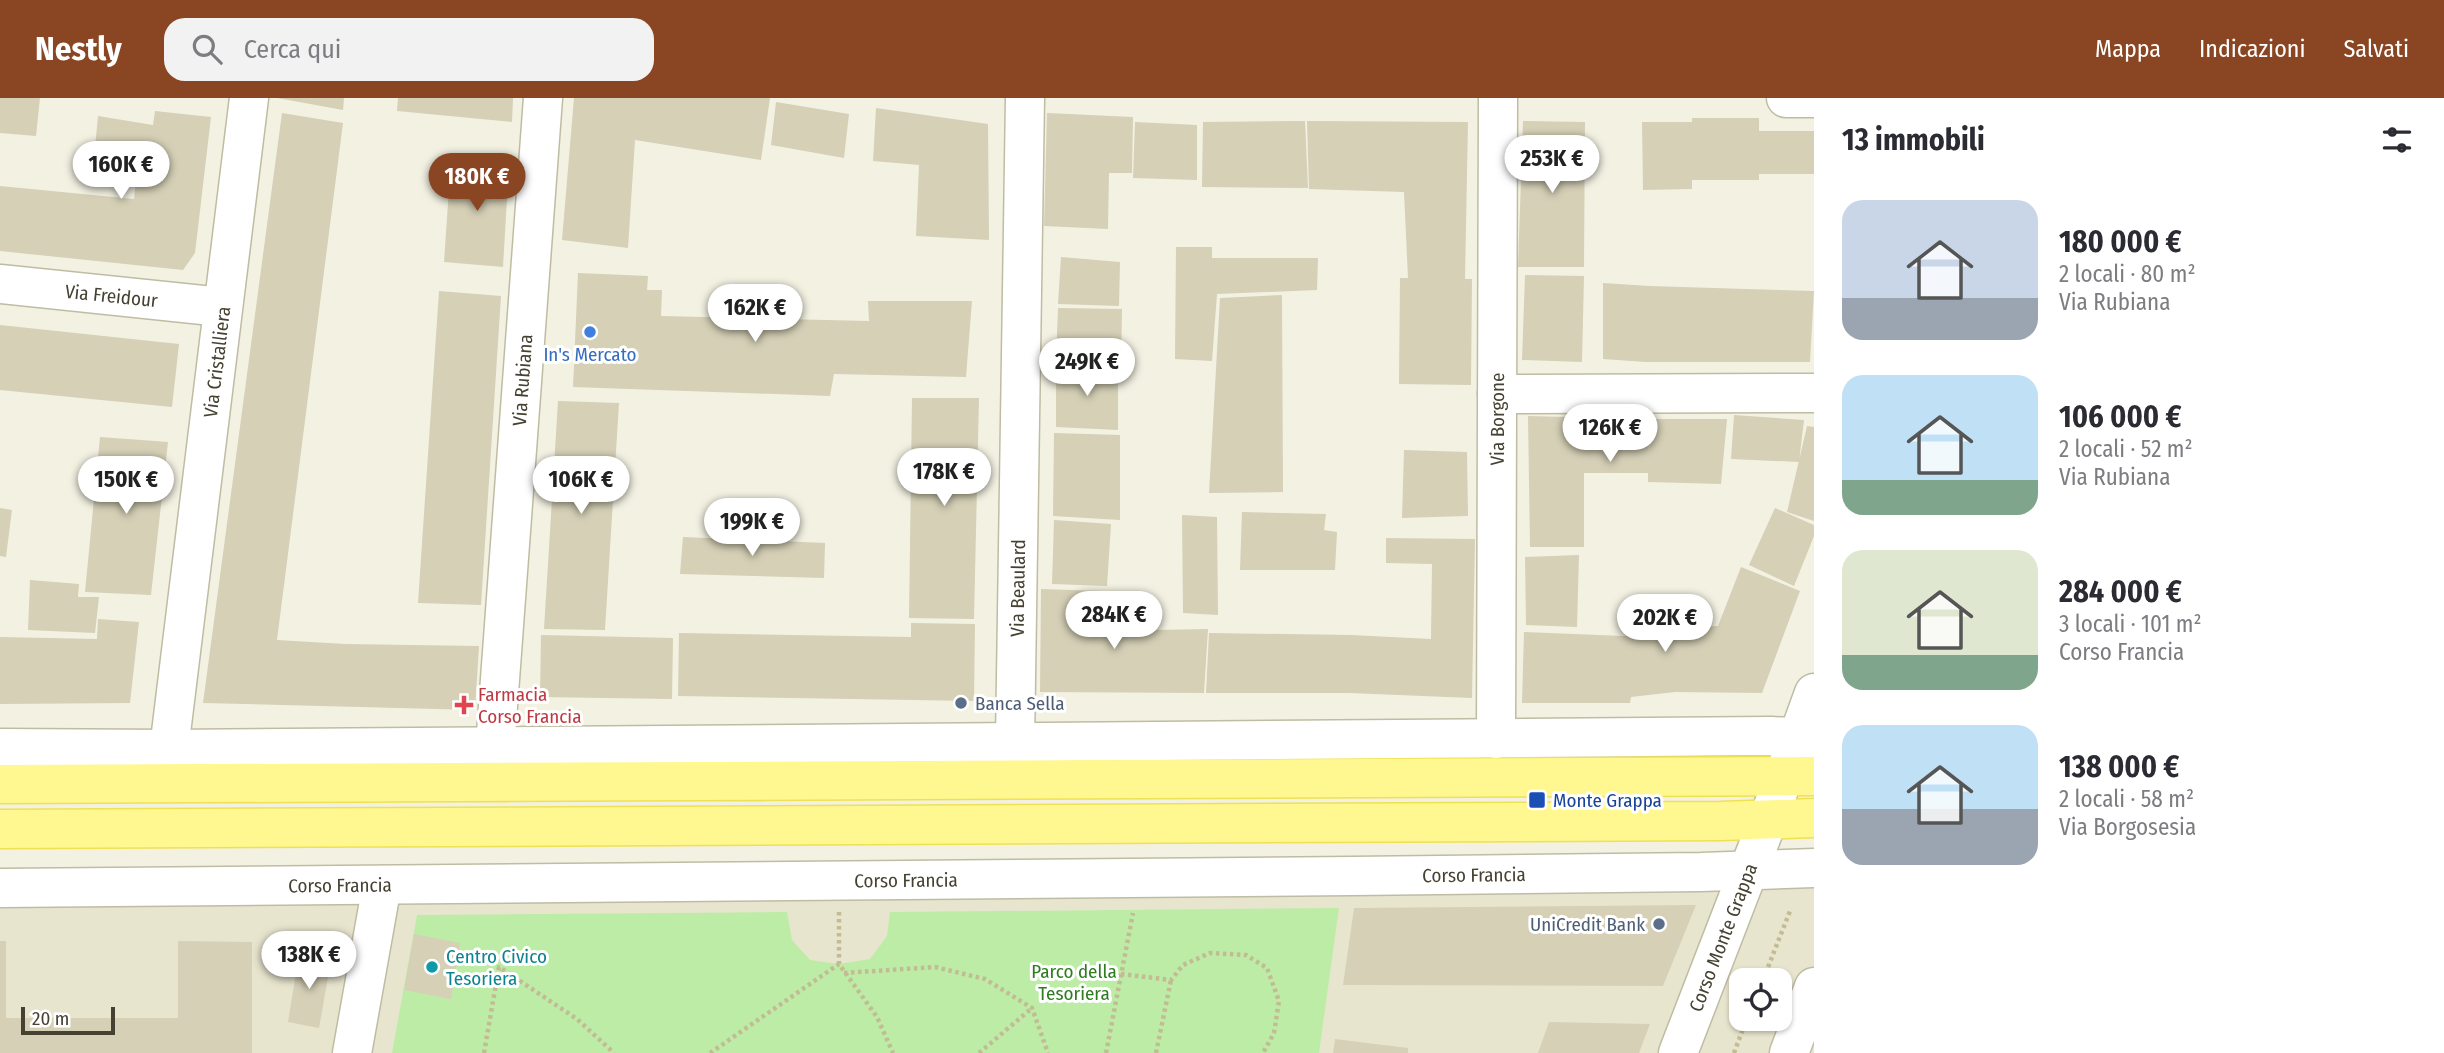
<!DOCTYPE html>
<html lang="it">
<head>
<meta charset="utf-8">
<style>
  :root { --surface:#fff; --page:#f2f2f3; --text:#2b2b33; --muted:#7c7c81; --accent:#8a4522 }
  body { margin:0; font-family:"Fira Sans Condensed",sans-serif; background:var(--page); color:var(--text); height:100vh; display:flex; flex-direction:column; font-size:26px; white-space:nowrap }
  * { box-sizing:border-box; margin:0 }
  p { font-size:23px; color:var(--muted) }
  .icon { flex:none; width:38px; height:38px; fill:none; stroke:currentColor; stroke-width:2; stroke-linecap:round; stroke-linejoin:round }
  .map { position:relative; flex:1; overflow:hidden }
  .details { display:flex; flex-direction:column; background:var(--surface); width:630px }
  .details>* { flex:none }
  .controls { position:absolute; left:1729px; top:870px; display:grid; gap:14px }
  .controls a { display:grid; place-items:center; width:63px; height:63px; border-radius:14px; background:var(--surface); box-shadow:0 2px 5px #0004; font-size:35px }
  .scale { position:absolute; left:21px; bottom:18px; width:94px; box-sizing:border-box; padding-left:7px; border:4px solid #454232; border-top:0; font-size:19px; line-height:24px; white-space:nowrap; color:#454232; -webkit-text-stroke:5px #fff; paint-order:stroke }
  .price { position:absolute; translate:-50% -60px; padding:0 16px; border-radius:24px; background:#fff; color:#222; font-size:23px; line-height:46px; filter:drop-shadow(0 2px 4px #0008) }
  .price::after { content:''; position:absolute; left:50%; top:42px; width:21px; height:16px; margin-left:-10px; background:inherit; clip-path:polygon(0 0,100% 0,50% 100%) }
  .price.active { background:var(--accent); color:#fff }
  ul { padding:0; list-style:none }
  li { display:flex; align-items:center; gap:21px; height:175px; padding:0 28px }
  li span { display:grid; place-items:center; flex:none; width:196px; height:140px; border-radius:21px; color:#555 }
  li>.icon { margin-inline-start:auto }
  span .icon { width:84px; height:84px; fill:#fffc; stroke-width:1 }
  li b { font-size:30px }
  h2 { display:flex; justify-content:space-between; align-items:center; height:84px; padding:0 28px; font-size:30px }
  header { display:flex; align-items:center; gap:42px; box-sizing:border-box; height:98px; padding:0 35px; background:var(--accent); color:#fff }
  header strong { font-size:33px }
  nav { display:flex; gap:38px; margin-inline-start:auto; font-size:24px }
  .search { width:490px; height:63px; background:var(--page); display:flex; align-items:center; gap:18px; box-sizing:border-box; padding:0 24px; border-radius:21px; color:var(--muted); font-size:26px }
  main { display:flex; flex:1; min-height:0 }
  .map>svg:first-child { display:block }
  .residential { fill:#e8e5cf; fill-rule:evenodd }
  .green { fill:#bdeca6 }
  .building { fill:#d5d0b6 }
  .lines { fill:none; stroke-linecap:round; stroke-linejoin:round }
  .minor-casing { stroke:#bfbca4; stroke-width:41 }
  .major-casing { stroke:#efe154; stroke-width:41 }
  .path { stroke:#c2bc94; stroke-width:4.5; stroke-dasharray:3.5 3.5; stroke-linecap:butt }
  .minor { stroke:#fff; stroke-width:38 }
  .major { stroke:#fff78f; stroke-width:38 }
  .shop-dot { fill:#3f7fe0; stroke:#fff; stroke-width:2.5 }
  .service-dot { fill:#5c6f8a; stroke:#fff; stroke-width:2.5 }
  .health-dot { fill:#e0444e; stroke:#fff; stroke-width:2.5 }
  .transit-dot { fill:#1a4fb4; stroke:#fff; stroke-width:2.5 }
  .culture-dot { fill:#0f9aa8; stroke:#fff; stroke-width:2.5 }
  .labels { text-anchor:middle; stroke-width:6; stroke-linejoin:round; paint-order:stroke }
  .street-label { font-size:19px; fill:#454232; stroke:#fff }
  .shop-label { font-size:19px; fill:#366cbe; stroke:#fff }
  .health-label { font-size:19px; fill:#be3a42; stroke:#fff; text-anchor:start }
  .service-label { font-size:19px; fill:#4e5e75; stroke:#fff; text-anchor:start }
  .transit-label { font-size:19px; fill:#164399; stroke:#fff; text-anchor:start }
  .culture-label { font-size:19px; fill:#0d838f; stroke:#fff; text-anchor:start }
  .park-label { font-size:19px; fill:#2f7c20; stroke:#fff }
</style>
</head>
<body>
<header>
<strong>Nestly</strong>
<div class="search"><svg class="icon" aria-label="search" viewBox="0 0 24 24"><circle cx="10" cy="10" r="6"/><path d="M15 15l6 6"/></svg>Cerca qui</div>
<nav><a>Mappa</a><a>Indicazioni</a><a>Salvati</a></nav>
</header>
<main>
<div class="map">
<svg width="1814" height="955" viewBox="0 0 1814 955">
  <rect width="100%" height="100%" fill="#f3f1e2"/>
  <path class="residential" d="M1814 779V955H0V786ZM1741 882H1780V920H1741Z"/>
  <path class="green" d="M1339 810 1319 955H392L417 817 787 814 792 842 810 862 839 866 870 861 887 838 890 814Z"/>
  <path class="building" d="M0 0H40L36 38 0 35Z
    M277 0H344L343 12Z
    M398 0H513L512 24 397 13Z
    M574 0H770L761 62 635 42 628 150 562 142Z
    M776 4 849 16 844 60 771 47Z
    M876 10 988 26 989 142 916 138 919 67 873 63Z
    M155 13 211 19 195 155 183 172 0 153V88L134 101 139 54 95 49 98 18 153 27Z
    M282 15 343 25 277 542 345 546 479 548 475 612 203 605Z
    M1047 15 1133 19 1132 75H1109L1108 131 1044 128Z
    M1692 20H1759V33H1814V76H1759V82H1692V91L1643 92 1642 24H1692Z
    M1305 23 1308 90 1202 89 1203 24Z
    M1307 23 1468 24 1465 181H1472L1471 287 1399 286 1400 180H1408L1404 94 1309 91Z
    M1523 23 1585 24 1584 169H1518Z
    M1135 24 1197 27V82L1133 80Z
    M451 61 509 66 503 169 444 164Z
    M1176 149H1212V160H1318L1317 192 1217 196 1212 263 1175 261Z
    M1061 159 1120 164 1119 208 1058 206Z
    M578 175 648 178 647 192H662L661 218 869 223 868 203H972L966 279 834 276 830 298 573 289Z
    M1525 177 1584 178 1582 264 1522 262Z
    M1603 185 1649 188 1814 193 1810 264H1646L1603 261Z
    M439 193 501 198 481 507 418 505Z
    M1282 197 1283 394 1209 395 1220 200Z
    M1058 210 1122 211 1121 269 1056 264Z
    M0 227 179 246 172 309 0 292Z
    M1056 269 1118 272V332L1056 329Z
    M912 300H979L974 521 909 520Z
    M558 303 619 305 605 532 544 531Z
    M1734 317 1804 322 1799 364 1731 361Z
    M1528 318 1648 321 1649 356 1650 321H1727L1721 386 1648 384V375H1584V449H1530Z
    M1807 328 1814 329V423L1787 414Z
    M1054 335 1120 337V422L1053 418Z
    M100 339 168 344 151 497 85 494Z
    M1404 352 1467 354 1468 418 1402 420Z
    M0 410 12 412 6 459 0 458Z
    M1775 410 1814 427V438L1794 488 1749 467Z
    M1242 414 1326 416 1324 432 1337 434 1335 472H1240Z
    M1182 417 1217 419 1218 517 1183 515Z
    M1054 422 1111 426 1107 488 1052 486Z
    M683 439 825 445 824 480 680 476Z
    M1386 440 1475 441 1472 600 1349 595H1206L1209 535 1351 537 1431 541 1432 466 1386 465Z
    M1579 457 1577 529 1526 527 1525 459Z
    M1741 469 1800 493 1762 595 1675 594 1631 599 1630 605H1522L1524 534 1623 538 1674 536 1675 530 1718 528Z
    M30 482 79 486 78 499H99L95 535 28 532Z
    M1041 491 1102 493V533L1208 531 1204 595 1040 594Z
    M98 521 139 524 130 605 0 606V539L97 541Z
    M911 525 975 526 974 603 678 598 679 535 911 539Z
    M541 537 673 540 672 601 540 599Z
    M1696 807 1663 888 1343 887 1354 810Z
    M414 836 460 845 451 901 404 892Z
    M0 843H6V920H178V843L252 844V955H0Z
    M299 856 331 862 319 930 288 924Z
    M1549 924 1650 926 1639 955H1538Z
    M1335 941 1408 950V955H1333Z"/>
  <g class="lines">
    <g class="minor-casing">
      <g id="minor">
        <path d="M1786 0H1814"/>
        <path id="s1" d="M0 186 222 209"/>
        <path d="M1497 296 1814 295"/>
        <path id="s2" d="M1496 641 1498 0"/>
        <path id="s3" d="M1015 644 1025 0"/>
        <path id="s4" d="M495 649 543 0"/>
        <path d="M0 650 169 651 1771 638 1814 640"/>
        <path id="s5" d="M169 651 249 0"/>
        <path id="s6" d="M0 790 1353 778 1701 774 1814 770"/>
        <path d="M352 955 382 787"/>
        <path id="s7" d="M1678 955 1768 722 1814 595"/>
        <path d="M1789 955 1814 889"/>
      </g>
    </g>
    <g class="major-casing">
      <path id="major" d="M0 686 1814 678
        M0 731 1721 723 1814 720"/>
    </g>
    <path class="path" d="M839 814V866L877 919 893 955
      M844 875 935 869 985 881 1032 910 1048 955
      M1121 876 1171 882 1183 867 1210 855 1246 857 1267 870 1279 903 1274 935 1263 955
      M1763 882 1790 813
      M484 955 499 869 577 921 614 955
      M710 955 839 866
      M979 955 1032 910
      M1106 955 1133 815
      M1156 955 1171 882
      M1734 955 1747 920"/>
    <use href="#minor" class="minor"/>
    <use href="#major" class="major"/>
  </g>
  <circle class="shop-dot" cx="590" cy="234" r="7"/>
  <g class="service-dot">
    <circle cx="961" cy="605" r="7"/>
    <circle cx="1659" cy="826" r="7"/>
  </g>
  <path class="health-dot" d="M460.5 596.5h7v7h7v7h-7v7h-7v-7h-7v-7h7z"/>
  <rect class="transit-dot" x="1528" y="693" width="18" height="18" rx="3.5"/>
  <circle class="culture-dot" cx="432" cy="869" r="7"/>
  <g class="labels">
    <g class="street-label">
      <text dy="7" stroke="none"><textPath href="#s1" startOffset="112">Via Freidour</textPath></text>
      <text dy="7" stroke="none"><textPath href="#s5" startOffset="390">Via Cristalliera</textPath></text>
      <text dy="7" stroke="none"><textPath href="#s4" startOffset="368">Via Rubiana</textPath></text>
      <text dy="7" stroke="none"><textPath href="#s2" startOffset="320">Via Borgone</textPath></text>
      <text dy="7" stroke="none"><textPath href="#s3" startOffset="154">Via Beaulard</textPath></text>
      <text dy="7" stroke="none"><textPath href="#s6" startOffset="1474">Corso Francia</textPath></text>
      <text dy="7" stroke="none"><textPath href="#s6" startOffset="906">Corso Francia</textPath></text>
      <text dy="7" stroke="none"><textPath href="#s6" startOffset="340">Corso Francia</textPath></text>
      <text dy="7" stroke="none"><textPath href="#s7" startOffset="124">Corso Monte Grappa</textPath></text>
    </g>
    <g class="shop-label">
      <text x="590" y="263">In's Mercato</text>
    </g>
    <g class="health-label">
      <text x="478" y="603">Farmacia<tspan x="478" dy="22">Corso Francia</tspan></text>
    </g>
    <g class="service-label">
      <text x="975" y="612">Banca Sella</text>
      <text x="1645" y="833" text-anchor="end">UniCredit Bank</text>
    </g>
    <g class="transit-label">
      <text x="1553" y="709">Monte Grappa</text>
    </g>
    <g class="culture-label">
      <text x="446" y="865">Centro Civico<tspan x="446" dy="22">Tesoriera</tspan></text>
    </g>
    <g class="park-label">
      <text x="1074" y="880">Parco della<tspan x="1074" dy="22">Tesoriera</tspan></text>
    </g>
  </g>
</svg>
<div class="controls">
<a><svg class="icon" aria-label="locate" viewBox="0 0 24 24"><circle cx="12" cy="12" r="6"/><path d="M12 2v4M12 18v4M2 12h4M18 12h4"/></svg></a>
</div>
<div class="scale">20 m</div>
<b class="price" style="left:1552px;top:97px">253K €</b>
<b class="price" style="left:121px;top:103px">160K €</b>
<b class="price active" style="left:477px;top:115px">180K €</b>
<b class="price" style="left:755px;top:246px">162K €</b>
<b class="price" style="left:1087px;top:300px">249K €</b>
<b class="price" style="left:1610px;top:366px">126K €</b>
<b class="price" style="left:944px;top:410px">178K €</b>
<b class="price" style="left:126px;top:418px">150K €</b>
<b class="price" style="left:581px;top:418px">106K €</b>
<b class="price" style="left:752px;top:460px">199K €</b>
<b class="price" style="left:1114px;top:553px">284K €</b>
<b class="price" style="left:1665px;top:556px">202K €</b>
<b class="price" style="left:309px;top:893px">138K €</b>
</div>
<section class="details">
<h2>13 immobili<svg class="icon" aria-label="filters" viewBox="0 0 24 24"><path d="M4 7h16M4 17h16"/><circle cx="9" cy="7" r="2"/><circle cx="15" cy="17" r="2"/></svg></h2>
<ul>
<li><span style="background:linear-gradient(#c9d6e8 70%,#9aa5b1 0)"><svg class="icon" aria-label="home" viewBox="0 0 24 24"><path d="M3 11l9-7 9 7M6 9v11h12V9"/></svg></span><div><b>180 000 €</b><p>2 locali · 80 m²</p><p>Via Rubiana</p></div></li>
<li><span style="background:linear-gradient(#bfe0f5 75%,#7fa58c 0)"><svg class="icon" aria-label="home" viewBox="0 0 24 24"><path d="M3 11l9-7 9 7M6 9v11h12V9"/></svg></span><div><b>106 000 €</b><p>2 locali · 52 m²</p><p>Via Rubiana</p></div></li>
<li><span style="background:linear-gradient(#dfe7d0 75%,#7fa58c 0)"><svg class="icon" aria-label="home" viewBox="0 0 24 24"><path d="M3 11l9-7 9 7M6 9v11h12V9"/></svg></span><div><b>284 000 €</b><p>3 locali · 101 m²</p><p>Corso Francia</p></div></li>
<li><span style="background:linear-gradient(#bfe0f5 60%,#9aa5b1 0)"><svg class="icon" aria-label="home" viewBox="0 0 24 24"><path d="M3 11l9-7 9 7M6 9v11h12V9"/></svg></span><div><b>138 000 €</b><p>2 locali · 58 m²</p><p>Via Borgosesia</p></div></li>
</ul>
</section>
</main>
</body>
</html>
